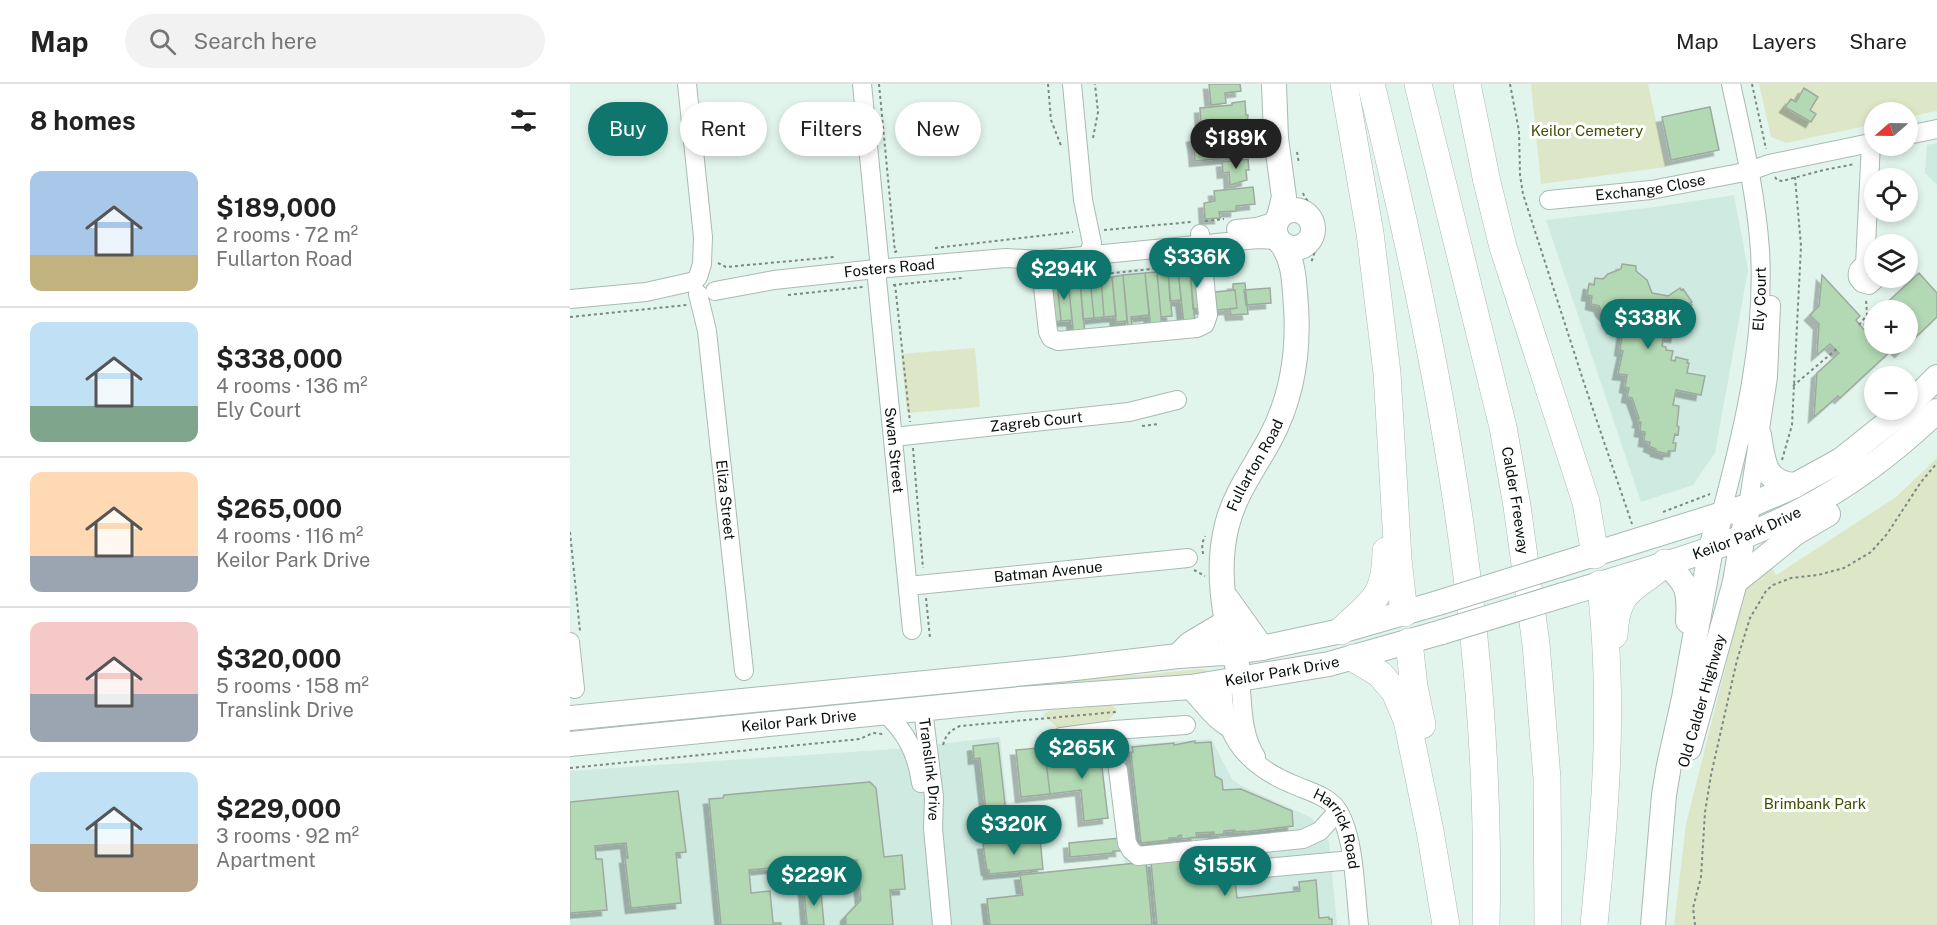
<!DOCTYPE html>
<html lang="en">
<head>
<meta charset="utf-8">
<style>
  :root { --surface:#fff; --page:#f2f2f2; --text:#222; --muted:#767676; --line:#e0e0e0; --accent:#0f766e }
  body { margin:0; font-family:"Public Sans",sans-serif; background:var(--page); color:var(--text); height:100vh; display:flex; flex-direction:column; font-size:22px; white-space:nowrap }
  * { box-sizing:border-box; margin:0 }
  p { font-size:20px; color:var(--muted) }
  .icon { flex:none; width:33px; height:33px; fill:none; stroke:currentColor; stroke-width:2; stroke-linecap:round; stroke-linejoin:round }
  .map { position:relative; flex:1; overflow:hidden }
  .details { display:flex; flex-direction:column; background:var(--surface); width:570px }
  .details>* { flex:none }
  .top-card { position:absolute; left:18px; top:18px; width:570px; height:54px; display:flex; gap:12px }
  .needle { width:39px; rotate:250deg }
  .buttons { position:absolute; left:1294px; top:18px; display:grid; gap:12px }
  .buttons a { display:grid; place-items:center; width:54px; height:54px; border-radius:50%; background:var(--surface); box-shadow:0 3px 9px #0003; font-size:30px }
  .price { position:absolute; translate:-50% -51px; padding:0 14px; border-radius:21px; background:var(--accent); color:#fff; font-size:20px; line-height:39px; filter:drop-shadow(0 2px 3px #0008) }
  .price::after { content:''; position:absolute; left:50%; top:36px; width:18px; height:14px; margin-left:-9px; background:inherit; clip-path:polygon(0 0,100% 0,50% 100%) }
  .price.active { background:#222; color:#fff }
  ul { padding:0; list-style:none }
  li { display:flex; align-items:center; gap:18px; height:150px; padding:0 30px }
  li+li { border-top:2px solid var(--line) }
  li span { display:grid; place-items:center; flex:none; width:168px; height:120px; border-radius:12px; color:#555 }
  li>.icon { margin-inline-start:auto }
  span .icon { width:72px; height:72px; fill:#fffc; stroke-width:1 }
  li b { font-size:26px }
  h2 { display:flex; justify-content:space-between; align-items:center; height:72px; padding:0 30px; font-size:26px }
  .chip { padding:0 21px; border-radius:27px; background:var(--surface); box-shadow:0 3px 9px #0003; font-size:21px; line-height:54px }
  .chip.active { background:var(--accent); color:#fff }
  header { display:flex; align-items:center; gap:36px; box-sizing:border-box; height:84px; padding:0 30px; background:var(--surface); border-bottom:2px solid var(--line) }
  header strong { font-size:28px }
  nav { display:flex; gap:33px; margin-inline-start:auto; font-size:21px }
  .search { width:420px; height:54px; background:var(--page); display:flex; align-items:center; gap:15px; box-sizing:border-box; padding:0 21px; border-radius:33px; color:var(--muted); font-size:22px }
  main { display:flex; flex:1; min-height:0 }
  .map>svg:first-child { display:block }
  .built { fill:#cfeae0 }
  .green { fill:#dde7c8 }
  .building { fill:#b2d9b3; stroke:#9eaa9f; stroke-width:1.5; filter:url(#shadow) }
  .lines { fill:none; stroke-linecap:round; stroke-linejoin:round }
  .minor-casing { stroke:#a8bab3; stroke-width:20 }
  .major-casing { stroke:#a8bab3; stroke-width:26 }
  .highway-casing { stroke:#a8bab3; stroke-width:28 }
  .path { stroke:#7b8883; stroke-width:2; stroke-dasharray:3 3; stroke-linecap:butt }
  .minor { stroke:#fff; stroke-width:18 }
  .major { stroke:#fff; stroke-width:24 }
  .highway { stroke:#fff; stroke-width:27 }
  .major-bridge-casing { stroke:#a8bab3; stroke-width:26; stroke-linecap:butt }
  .major-bridge { stroke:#fff; stroke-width:24 }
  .labels { text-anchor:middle; stroke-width:6; stroke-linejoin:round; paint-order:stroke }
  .park-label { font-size:15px; fill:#3f4e00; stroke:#fff }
  .street-label { font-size:15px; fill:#0a100e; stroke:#fff }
</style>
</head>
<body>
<header>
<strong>Map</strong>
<div class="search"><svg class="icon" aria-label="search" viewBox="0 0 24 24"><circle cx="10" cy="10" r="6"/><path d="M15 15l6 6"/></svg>Search here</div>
<nav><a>Map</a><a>Layers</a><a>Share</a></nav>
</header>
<main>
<section class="details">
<h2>8 homes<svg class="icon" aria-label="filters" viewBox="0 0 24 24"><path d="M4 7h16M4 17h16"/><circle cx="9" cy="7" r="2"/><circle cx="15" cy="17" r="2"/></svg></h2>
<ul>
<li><span style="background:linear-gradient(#a9c7e8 70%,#c2b280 0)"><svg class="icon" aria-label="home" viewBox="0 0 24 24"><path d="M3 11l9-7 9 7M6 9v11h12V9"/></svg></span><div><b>$189,000</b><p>2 rooms · 72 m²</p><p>Fullarton Road</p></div></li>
<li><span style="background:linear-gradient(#bfe0f5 70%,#7fa58c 0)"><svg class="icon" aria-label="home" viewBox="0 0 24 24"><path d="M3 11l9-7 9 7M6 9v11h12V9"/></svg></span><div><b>$338,000</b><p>4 rooms · 136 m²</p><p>Ely Court</p></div></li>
<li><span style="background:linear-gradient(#ffd9b3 70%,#9aa5b1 0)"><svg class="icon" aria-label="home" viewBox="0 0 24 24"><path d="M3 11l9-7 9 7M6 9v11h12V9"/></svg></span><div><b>$265,000</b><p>4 rooms · 116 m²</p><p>Keilor Park Drive</p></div></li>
<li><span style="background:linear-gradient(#f6c9c9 60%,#9aa5b1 0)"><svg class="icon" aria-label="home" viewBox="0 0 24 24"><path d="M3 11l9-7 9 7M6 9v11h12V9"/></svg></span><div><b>$320,000</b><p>5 rooms · 158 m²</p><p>Translink Drive</p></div></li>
<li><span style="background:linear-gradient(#bfe0f5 60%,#b9a48a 0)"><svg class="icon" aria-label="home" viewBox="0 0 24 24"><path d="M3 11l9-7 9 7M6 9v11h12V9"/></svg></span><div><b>$229,000</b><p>3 rooms · 92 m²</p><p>Apartment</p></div></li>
</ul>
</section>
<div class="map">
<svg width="1367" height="841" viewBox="0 0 1367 841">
  <defs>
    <filter id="shadow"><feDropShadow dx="-5.5" dy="5.5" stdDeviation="0" flood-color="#0004"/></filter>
  </defs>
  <rect width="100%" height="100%" fill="#e2f5ed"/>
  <path class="built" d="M1367 59V101L1355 89 1357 61Z
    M1164 111 1178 186 1145 369 1123 401 1071 418 976 136 1085 123Z
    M636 172 644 246 475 262 468 195 618 179V174Z
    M430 653 442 762 470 760 474 791 555 780 550 741 564 726 557 661 641 655 662 695 670 701 742 734 759 758 767 841H0V687L325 665Z"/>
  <path class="green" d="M961 0H1078L1096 83 971 100Z
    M1189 0H1367V27L1338 33V28H1305V40L1216 59 1201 53Z
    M405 264 410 323 337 329 331 270Z
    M1367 374V841H1104L1116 740 1174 509 1182 493 1198 477 1206 491 1326 413Z
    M629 585 637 586V589L627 592 362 617 356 610 525 590 570 591Z
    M542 621 547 626 536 640 489 645 473 631 478 627Z"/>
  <path class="building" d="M639 0H670L671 7 655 9 656 19 641 21Z
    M1234 4 1248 13 1240 26 1246 30 1241 38 1215 23 1221 15 1226 18Z
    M675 17 676 31H678L677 42 664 43 663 37 631 41 630 24 662 21V19Z
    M1140 23 1149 66 1101 76 1092 33Z
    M676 45V51L680 50 681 57 677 59 657 61 656 58 651 59 652 62 624 65 622 53Z
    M681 59 682 66 677 67 678 72 625 77 624 65 652 62V65L657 64V61Z
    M678 75 679 86H676L677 96 660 101 659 88 653 89 652 78Z
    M683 103 685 120 666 122V127L649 128 650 134 635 135 634 119 645 117 644 107Z
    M1052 180 1066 182V187L1077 196 1082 209 1098 212 1110 204 1111 206 1113 205 1122 218 1120 219 1122 221 1110 230 1115 231 1112 247 1107 246 1106 253 1099 252 1098 255 1093 254 1092 262 1096 263V266L1103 267 1101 276 1105 277 1106 273 1118 276 1117 279H1119L1117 289 1135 292 1131 311 1106 306 1103 321 1109 322 1107 342 1109 343 1108 351 1105 350 1103 359H1106L1105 367H1098V370L1086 367V365L1079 362 1080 358 1074 357 1075 348 1070 347 1071 338H1068L1069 334 1062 314 1057 313 1059 304 1055 303 1057 291 1048 290 1053 267 1050 266 1053 246 1042 244 1043 238 1032 228 1029 222 1021 220 1022 212 1017 211 1019 200 1024 201 1025 194 1033 195 1038 190 1051 185Z
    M631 184 635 224 623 225 620 185Z
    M620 185 625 240 614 241 608 186Z
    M608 186 611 216 600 217 598 187Z
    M598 187 602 232 591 233 587 188Z
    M587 188 592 244 581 245 575 189Z
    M575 189 579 231 561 233 562 243H558L553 191Z
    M1349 189 1367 209V233L1330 268 1325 263 1270 314 1268 312 1244 333 1247 289 1269 269 1260 260 1247 271 1249 240 1240 231 1249 222 1252 191 1290 232 1286 236 1294 246 1302 238 1299 235 1305 230V260H1338V226H1309Z
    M553 191 557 237 546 238 542 193Z
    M542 193 546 232 534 233 531 194Z
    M531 194 534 233 524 234 520 195Z
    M520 195 524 234 513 235 510 196Z
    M510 196 515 252 504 253 498 197Z
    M498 197 502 236 491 237 487 198Z
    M487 198 491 237 480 239 476 199Z
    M675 199 678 230 661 231 660 225 667 224 665 206H663V200Z
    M700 204 701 219 676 221 674 206Z
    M665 206 667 224 647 226 645 208Z
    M625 657V659L641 658 645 692 652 696 653 706 671 705 722 727 723 742 674 748V747L665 748V746L654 747V750L644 751V748L626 749 627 753 612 755 611 751 608 752V754H599V756L571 759 561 669 563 668 562 663 604 659V661Z
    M529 658 538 734 514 737 511 706 480 710 476 677 509 674 507 660Z
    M428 659 438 746 415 748 410 747 409 736 417 735 410 674 404 675 403 662Z
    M479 663 480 677H476L480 710 451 713 446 666Z
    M300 698 306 704 314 773 332 771 335 805 320 806 323 841H276V832L291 816 287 776 179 786 181 809 200 807 203 839H211V841H151L139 715 153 714 154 711Z
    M108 707 116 768 106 769 111 819 61 824 55 774H58L56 759 25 762 26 775H32L37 826 0 829V718Z
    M470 754 473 785 419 790V786H417L413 760Z
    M550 754 551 767H543V769L500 773 499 759Z
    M662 770 667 814 730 807 729 798 746 796 749 834 759 833V835H762V841H587L581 778Z
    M576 778 582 841H420L417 815 453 811 450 791Z
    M245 803V809L251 808 254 841H237L234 805Z"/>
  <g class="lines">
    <g class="minor-casing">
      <g id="minor">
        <path d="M117 0 133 153 132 180 128 193"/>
        <path d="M292 0 310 185"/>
        <path d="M502 0 513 116 522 159 519 171"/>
        <path d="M1338 51 1367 45"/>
        <path id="s1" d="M979 116 1081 106 1180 87 1199 80 1305 58"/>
        <path d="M666 145 687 143 706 137"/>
        <path d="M470 176 478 248 481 254 488 257 627 244 635 240 638 231 630 150"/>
        <path d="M1295 181 1301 59"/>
        <path d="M1304 183C1294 178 1286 184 1288 194L1292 199 1299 201 1307 194"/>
        <path id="s2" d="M306 185 342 546"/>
        <path id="s3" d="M145 207 204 196 306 185 436 174 472 176 688 155 709 156"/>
        <path id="s4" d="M128 210 137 247 174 587"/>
        <path d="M0 215 76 208 125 197"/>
        <path id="s5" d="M323 353 559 328 607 316"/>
        <path d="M1178 422 1198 293 1201 221"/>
        <path id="s6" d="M1151 430C1174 344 1195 256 1190 166 1186 109 1173 55 1161 0"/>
        <path id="s7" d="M338 502 618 474"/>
        <path d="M0 558 5 605"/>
        <path d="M670 595C673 623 671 648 686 673"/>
        <path id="s8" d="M653 598C650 649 676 681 722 700 737 707 756 711 766 724 785 749 785 809 789 841"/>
        <path id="s9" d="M353 626 364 713 363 744 372 841"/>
        <path d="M315 629C337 649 347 670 351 699"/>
        <path d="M491 653 544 646 616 641"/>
        <path d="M548 686 557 759 561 766 568 772 733 755 750 747 768 727"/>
        <path d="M673 786 782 776"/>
      </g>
    </g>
    <g class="major-casing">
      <g id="major">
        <path d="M704 0 706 54 714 113 709 133"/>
        <circle cx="724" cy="145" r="19"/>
        <path d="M1338 322 1367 293"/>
        <path d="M1189 351C1193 377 1194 400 1226 401"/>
        <path d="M1095 479C1118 499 1120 507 1118 537"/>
        <path d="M989 481 1178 422 1220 404 1271 376 1334 326"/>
        <path d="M1165 498 1227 448 1258 430"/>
        <path id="s10" d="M993 511C1072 487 1156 465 1230 427 1281 401 1326 366 1367 327"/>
        <path d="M657 515 692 564"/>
        <path d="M608 572 620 560 657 538"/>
        <path id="s11" d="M667 581C655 536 645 487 657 441 665 409 685 383 700 355 722 314 729 268 726 222 724 200 725 179 712 160"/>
        <path d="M621 603C634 615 643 631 658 640"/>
        <path d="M0 634 497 585 608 572 654 569 692 564 771 547 868 519"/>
        <path id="s12" d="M0 660 450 615 621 603 759 580 872 548"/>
        <path d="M1119 664 1165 498 1178 422"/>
        <path d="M1083 841 1094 711 1099 681 1114 614 1141 464 1151 430"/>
      </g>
    </g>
    <g class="highway-casing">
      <g id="highway">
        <path d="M774 0 800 149 811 239 817 289 828 475 834 529"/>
        <path d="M801 0C869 275 923 557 916 841"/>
        <path id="s13" d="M848 0 933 343 947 422 966 560 977 694 978 841"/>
        <path d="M897 0 917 98 933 163 1016 418 1025 471"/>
        <path d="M771 547C802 517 815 515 816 467"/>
        <path d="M1044 551C1047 502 1064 507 1095 479"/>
        <path d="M839 558 844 603 852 641"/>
        <path d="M783 574 810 590 825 608 837 636 860 747 876 841"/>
        <path d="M1024 841C1032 758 1040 675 1037 591 1036 560 1035 530 1030 500"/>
      </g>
    </g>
    <path class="path" d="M309 0 325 168 327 167
      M478 0 481 36 492 64
      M940 0 949 47 950 91 953 110 1015 302 1062 440
      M1182 0 1196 65
      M523 54 528 28 525 0
      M727 68 729 80
      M1205 93 1207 96 1212 97 1254 86 1285 80
      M733 109C736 117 743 122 747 129 758 147 745 162 741 180
      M635 137 654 135
      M534 146 621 138
      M365 164 503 148
      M148 179 156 183 264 173
      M487 195 619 181
      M325 200 340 338
      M323 201 392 194
      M218 211 293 203
      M0 233 117 221
      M1289 241 1297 231 1296 215
      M1223 302 1269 263
      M572 342 589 340
      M343 364 353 484
      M1212 376 1222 341 1231 162 1225 93
      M1093 428 1140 410
      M0 448 10 547
      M633 470 632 460 635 452
      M624 486 635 492
      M356 514 360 554
      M373 661C376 650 381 646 390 642L546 628
      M0 684 290 655 303 649 313 650
      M1125 841 1123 824 1131 793 1135 728 1141 691 1167 576 1180 534 1196 507 1203 501 1221 494 1248 491 1274 484 1301 468 1317 450 1351 398 1367 379"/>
    <use href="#minor" class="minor"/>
    <use href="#major" class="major"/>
    <use href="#highway" class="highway"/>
    <g class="major-bridge-casing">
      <path id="major-bridge" d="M868 519 989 481
        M872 548 993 511"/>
    </g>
    <use href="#major-bridge" class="major-bridge"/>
  </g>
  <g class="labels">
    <g class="park-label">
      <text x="1017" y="52">Keilor Cemetery</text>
      <text x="1245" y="725">Brimbank Park</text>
    </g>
    <g class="street-label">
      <text dy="5" stroke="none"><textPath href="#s1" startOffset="102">Exchange Close</textPath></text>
      <text dy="5" stroke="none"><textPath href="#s3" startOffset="176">Fosters Road</textPath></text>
      <text dy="5" stroke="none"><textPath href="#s6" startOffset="219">Ely Court</textPath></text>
      <text dy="5" stroke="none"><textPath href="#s5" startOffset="144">Zagreb Court</textPath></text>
      <text dy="5" stroke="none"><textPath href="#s2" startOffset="182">Swan Street</textPath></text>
      <text dy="5" stroke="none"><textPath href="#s11" startOffset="208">Fullarton Road</textPath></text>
      <text dy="5" stroke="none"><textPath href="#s13" startOffset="428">Calder Freeway</textPath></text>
      <text dy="5" stroke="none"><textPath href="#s4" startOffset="208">Eliza Street</textPath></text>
      <text dy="5" stroke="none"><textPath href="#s10" startOffset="194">Keilor Park Drive</textPath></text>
      <text dy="5" stroke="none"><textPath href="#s7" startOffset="141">Batman Avenue</textPath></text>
      <text dy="5" stroke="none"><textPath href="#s12" startOffset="716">Keilor Park Drive</textPath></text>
      <text transform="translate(1132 617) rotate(-74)" y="5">Old Calder Highway</text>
      <text dy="5" stroke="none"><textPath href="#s12" startOffset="230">Keilor Park Drive</textPath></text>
      <text dy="5" stroke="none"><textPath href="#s9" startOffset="60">Translink Drive</textPath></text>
      <text dy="5" stroke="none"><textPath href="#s8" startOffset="202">Harrick Road</textPath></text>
    </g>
  </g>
</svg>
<div class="buttons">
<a><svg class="needle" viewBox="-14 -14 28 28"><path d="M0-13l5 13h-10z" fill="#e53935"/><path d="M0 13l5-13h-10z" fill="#767676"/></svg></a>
<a><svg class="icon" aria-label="locate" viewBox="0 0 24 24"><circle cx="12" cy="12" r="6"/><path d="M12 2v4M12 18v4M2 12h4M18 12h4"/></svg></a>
<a><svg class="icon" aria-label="layers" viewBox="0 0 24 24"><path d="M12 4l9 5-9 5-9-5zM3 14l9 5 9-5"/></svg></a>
<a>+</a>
<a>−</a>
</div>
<b class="price active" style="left:666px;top:86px">$189K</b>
<b class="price" style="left:627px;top:205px">$336K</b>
<b class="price" style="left:494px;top:217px">$294K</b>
<b class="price" style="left:1078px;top:266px">$338K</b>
<b class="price" style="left:512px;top:696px">$265K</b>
<b class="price" style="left:444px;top:772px">$320K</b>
<b class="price" style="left:655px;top:813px">$155K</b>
<b class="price" style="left:244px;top:823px">$229K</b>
<div class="top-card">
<a class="chip active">Buy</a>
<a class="chip">Rent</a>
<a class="chip">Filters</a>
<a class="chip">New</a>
</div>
</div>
</main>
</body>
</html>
